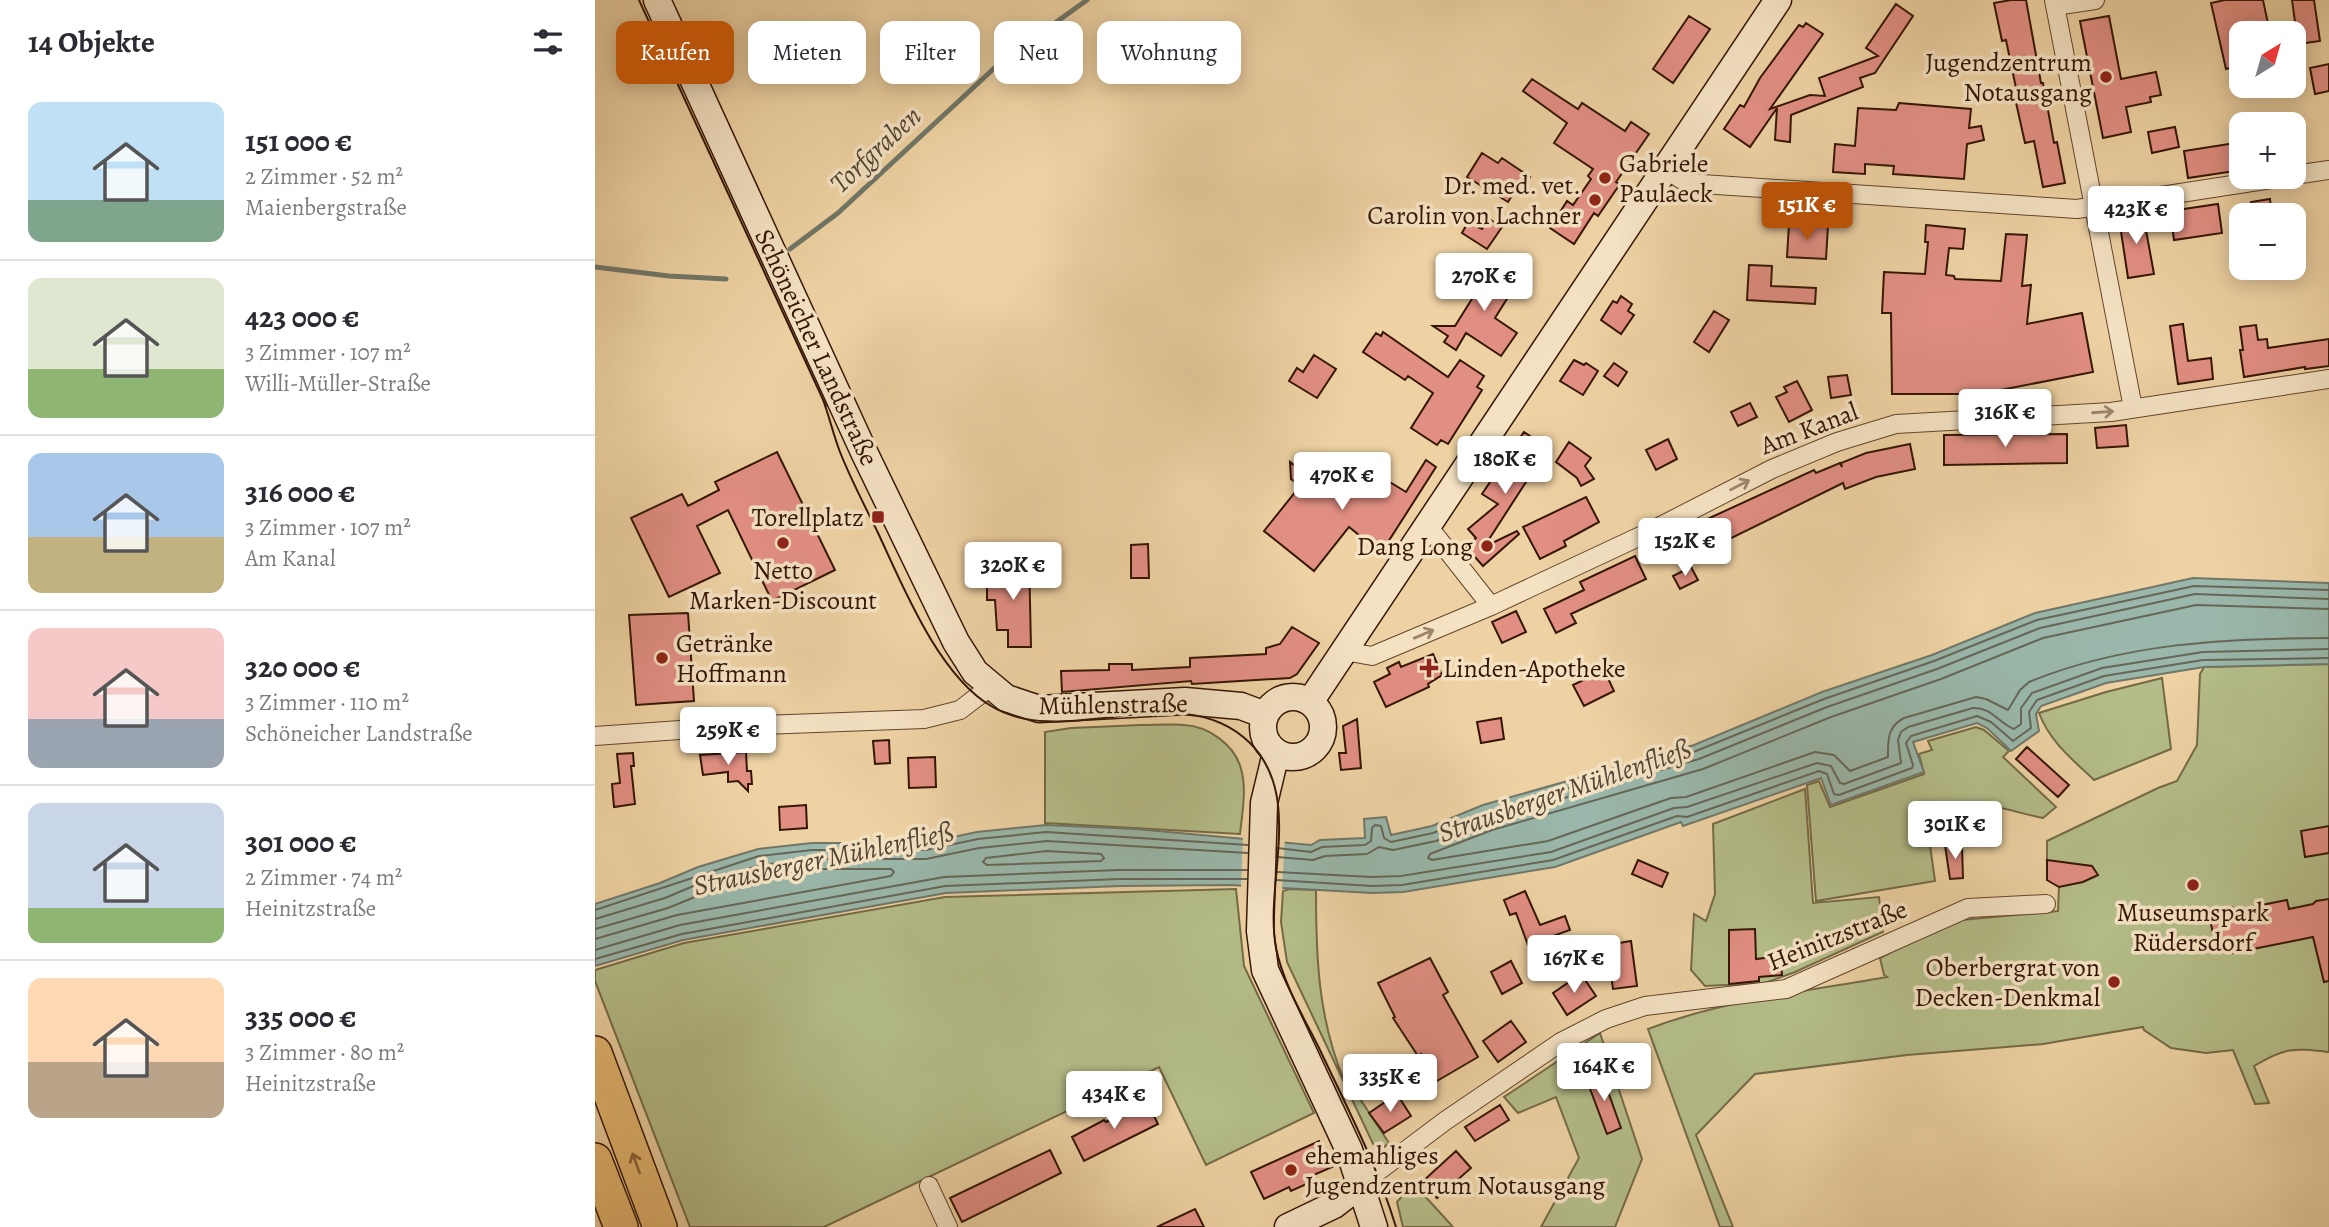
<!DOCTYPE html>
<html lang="de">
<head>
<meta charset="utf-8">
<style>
  :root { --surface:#fff; --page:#f7f7f7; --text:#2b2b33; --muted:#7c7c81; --line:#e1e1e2; --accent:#b45309 }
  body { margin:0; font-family:Alegreya,serif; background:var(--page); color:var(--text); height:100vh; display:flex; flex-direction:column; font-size:26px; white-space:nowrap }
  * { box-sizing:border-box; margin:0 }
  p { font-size:23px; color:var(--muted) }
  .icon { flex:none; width:38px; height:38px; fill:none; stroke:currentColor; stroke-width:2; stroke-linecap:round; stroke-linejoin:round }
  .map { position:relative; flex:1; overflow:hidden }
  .drawer { display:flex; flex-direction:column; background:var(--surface); width:595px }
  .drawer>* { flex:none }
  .guide { position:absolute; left:21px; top:21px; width:665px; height:63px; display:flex; gap:14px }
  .needle { width:46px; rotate:37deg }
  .fabs { position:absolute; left:1634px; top:21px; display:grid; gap:14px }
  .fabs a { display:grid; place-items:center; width:77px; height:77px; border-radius:14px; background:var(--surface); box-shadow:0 4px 18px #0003; font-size:35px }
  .price { position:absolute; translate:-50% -60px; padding:0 16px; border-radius:7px; background:#fff; color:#222; font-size:23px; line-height:46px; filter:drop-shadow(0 2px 4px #0008) }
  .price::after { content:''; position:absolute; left:50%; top:42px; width:21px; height:16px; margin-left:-10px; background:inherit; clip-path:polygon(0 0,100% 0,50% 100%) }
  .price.on { background:var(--accent); color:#fff }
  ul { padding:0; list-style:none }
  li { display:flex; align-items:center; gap:21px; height:175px; padding:0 28px }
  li+li { border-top:2px solid var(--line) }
  li span { display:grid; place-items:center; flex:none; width:196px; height:140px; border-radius:14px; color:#555 }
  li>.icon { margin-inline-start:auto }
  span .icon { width:84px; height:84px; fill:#fffc; stroke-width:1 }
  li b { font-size:30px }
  h2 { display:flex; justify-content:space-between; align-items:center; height:84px; padding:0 28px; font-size:30px }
  .tag { padding:0 24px; border-radius:14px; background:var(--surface); box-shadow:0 4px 18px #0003; font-size:24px; line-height:63px }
  .tag.on { background:var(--accent); color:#fff }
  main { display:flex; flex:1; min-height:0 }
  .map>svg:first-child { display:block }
  .green { fill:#b4bd89; stroke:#746a46; stroke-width:2 }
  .water { fill:#99b7aa; stroke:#717768; stroke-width:2 }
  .pier { fill:#eed2a3 }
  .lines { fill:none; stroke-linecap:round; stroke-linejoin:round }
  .shore { stroke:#676657; stroke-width:2 }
  .stream { stroke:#717768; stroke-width:5 }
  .building { fill:#e28f83; stroke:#351604; stroke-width:2 }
  .street-casing { stroke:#63452c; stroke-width:20 }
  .secondary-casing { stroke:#351604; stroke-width:29 }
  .highway-casing { stroke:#351604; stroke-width:36 }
  .street { stroke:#f4e2c3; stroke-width:18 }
  .secondary { stroke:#f4e2c3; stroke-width:26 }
  .highway { stroke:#e7b972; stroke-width:33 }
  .tram { stroke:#351604; stroke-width:2 }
  .oneway { stroke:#9e866d }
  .oneway2 { stroke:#8e683b }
  .poi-dot { fill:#8f2418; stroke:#f4e2c3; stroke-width:2.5 }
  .labels { text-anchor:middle; stroke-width:7; stroke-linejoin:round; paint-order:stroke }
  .poi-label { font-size:26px; fill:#351604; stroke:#f4e2c3; text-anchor:end }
  .street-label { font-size:26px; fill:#351604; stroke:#f4e2c3 }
  .water-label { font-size:28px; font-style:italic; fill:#534636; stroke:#f4e2c3 }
</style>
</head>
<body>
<main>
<section class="drawer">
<h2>14 Objekte<svg class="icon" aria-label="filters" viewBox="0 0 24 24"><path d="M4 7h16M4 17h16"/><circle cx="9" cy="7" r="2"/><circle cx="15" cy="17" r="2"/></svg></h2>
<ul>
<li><span style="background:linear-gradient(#bfe0f5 70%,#7fa58c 0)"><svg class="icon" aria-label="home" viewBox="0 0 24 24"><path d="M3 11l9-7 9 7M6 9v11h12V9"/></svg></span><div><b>151 000 €</b><p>2 Zimmer · 52 m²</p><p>Maienbergstraße</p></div></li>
<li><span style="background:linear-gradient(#dfe7d0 65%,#8fb573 0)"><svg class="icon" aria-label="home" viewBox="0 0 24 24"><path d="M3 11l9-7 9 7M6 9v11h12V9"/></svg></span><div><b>423 000 €</b><p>3 Zimmer · 107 m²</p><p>Willi-Müller-Straße</p></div></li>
<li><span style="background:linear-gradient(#a9c7e8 60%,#c2b280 0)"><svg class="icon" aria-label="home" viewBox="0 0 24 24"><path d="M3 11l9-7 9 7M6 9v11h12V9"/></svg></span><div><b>316 000 €</b><p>3 Zimmer · 107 m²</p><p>Am Kanal</p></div></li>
<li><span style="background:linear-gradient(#f6c9c9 65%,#9aa5b1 0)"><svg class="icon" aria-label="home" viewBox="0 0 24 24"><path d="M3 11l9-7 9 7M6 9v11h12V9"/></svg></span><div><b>320 000 €</b><p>3 Zimmer · 110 m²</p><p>Schöneicher Landstraße</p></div></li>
<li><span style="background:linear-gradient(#c9d6e8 75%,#8fb573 0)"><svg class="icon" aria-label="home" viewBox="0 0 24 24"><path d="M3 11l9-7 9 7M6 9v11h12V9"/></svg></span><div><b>301 000 €</b><p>2 Zimmer · 74 m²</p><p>Heinitzstraße</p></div></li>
<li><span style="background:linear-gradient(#ffd9b3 60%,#b9a48a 0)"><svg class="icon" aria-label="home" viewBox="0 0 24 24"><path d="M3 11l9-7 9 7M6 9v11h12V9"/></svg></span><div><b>335 000 €</b><p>3 Zimmer · 80 m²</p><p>Heinitzstraße</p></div></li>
</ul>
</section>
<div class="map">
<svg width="1734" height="1227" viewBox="0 0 1734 1227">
  <rect width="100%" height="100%" fill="#eed2a3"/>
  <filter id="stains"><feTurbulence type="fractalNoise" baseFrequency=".00286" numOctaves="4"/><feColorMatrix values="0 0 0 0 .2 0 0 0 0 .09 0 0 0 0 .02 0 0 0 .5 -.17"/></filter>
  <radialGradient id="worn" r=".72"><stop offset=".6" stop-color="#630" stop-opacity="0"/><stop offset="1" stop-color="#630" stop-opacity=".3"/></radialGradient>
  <path class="green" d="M1734 664V1052C1698 1048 1691 1047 1659 1066L1674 1103 1660 1104 1638 1050 1611 1053 1576 1048 1549 1030 1548 1027 1448 1044 1312 1055 1160 1074 1101 1135 1138 1227H1125L1053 1029C1129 1000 1213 991 1292 977L1289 975 1285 958 1356 921 1463 911 1464 886 1452 880V841L1563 788 1582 781 1602 745 1605 674 1609 667Z
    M1567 678 1576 749 1499 780C1477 759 1455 742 1444 713L1511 692Z
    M546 725C560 725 575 724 589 725 613 726 640 745 646 769 652 789 647 814 645 834L450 823V732L476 728Z
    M1381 727 1389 730 1414 751 1408 757 1461 807 1448 818C1421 813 1389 799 1361 808 1351 812 1341 819 1332 824L1340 881 1221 901 1212 785 1224 781 1235 807 1329 774 1324 754 1337 750 1333 741Z
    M1210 789 1218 903 1284 897 1288 932 1200 972 1170 983 1110 986 1096 970 1099 914 1111 921 1120 894 1118 824Z
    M641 889 649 966 719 1113 611 1165 564 1067 229 1227H95L0 981V970L89 943 350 897Z
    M695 889 721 890C721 957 723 1018 749 1080L754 1082 794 1143 785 1150 780 1148 692 962 686 922 688 891Z
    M1005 1033 1047 1159 1020 1227H946L984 1158 961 1097 923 1113 909 1097Z
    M818 1183 858 1227H808L802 1202Z"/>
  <path class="water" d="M1598 578 1734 583V664L1609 667 1511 683 1446 706 1441 714 1444 731 1416 751 1392 728 1382 723 1318 742 1329 772 1236 805 1226 778 1088 826 1086 822 960 867 808 892 777 893 635 885 525 886 351 893 88 940 0 966V904L65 883 103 867 163 849 217 843H330L382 832 451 825 541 829 716 845 725 840 770 838 769 819 791 817 796 835 837 826 888 805 1099 745 1227 692 1337 655 1440 613Z"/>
  <path class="pier" d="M648 833 690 838 687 891 646 889Z"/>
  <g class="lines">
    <path class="shore" d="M1734 609 1601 605 1448 638 1346 679 1236 717 1108 769 897 830 835 854 833 858 837 860 953 841 1076 798 1091 797 1220 752 1239 755 1255 771 1293 757C1293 740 1292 727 1309 718L1381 697 1391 699 1413 710 1425 690 1434 682C1529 643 1632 638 1734 638
      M682 848 716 852 727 847 770 845 776 841 777 828 780 825 786 826 789 838 796 842 838 833 891 812 1101 751 1229 699 1339 661 1442 620 1599 586 1734 590
      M452 851 506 854 509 858 506 861 392 865 388 862 391 858Z
      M682 857 718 860 730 856 772 854 784 847 798 850 841 841 894 820 1104 759 1232 707 1342 669 1445 628 1600 594 1734 599
      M682 872 777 877 806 876 956 852 1079 808 1092 807 1222 763 1236 766 1245 783 1249 784 1306 763 1303 740 1306 732 1313 727 1378 708C1396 707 1404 723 1419 729L1426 724V708L1437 693 1507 668 1608 652 1734 649
      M681 880 777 886 807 885 958 860 1082 816 1092 817 1224 771 1232 774 1239 794 1244 795 1317 768 1318 765 1311 743 1316 736 1382 716 1396 722 1418 741 1436 728 1434 712 1442 700 1509 676 1608 660 1734 658
      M0 910 164 856 217 850H330L383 839 451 832 653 845
      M0 919 70 898 108 882 166 865 217 859H331L384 848 452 841 653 853
      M0 929 73 908 112 892 168 875 219 869H296L299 872 296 876 82 915 0 939
      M0 950 85 925 349 877 524 870H652
      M0 959 87 934 350 886 524 879H652"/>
    <path class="stream" d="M195 249 243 213 407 61 492 0
      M0 267 74 276 131 279"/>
  </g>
  <path class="building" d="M1416 0H1431L1446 83H1448L1459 143 1462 142 1470 183 1448 187 1439 141 1430 143 1418 89 1421 88 1411 40 1407 41 1399 3Z
    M1630 0H1668L1675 33H1647V65L1631 69 1616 3Z
    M1697 0H1719L1725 41 1703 44Z
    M1301 4 1318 16 1280 73 1265 78 1268 87 1196 115 1195 142 1180 140 1182 108 1155 147 1129 129 1145 105 1149 107 1165 78 1204 25 1208 27 1211 23 1228 34 1175 109 1215 95 1230 96 1224 78 1283 56 1271 48Z
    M1094 16 1115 29 1078 83 1058 69Z
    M1514 16 1526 79 1561 72 1566 95 1555 97 1556 102 1531 107 1536 132 1508 138 1485 21Z
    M1734 64V91L1720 94 1715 68Z
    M937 79 983 109 987 103 1030 131 1036 122 1054 134 1021 182 1025 184 1003 216 999 213 979 244 955 228 972 201 978 205 996 179 993 176 998 169 959 143 972 123 928 91Z
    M1304 103 1376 109 1374 128 1386 126 1389 140 1372 144 1369 179 1298 174 1299 166 1270 164V174L1238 172 1240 144 1260 146 1263 108 1301 110Z
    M1580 127 1584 147 1557 153 1553 132Z
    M1647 142V170L1593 178 1589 151Z
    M887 153 903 163 907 158 935 177 924 194 920 191 913 202 872 177Z
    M1675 199 1677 215H1658L1656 202Z
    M1623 204 1627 233 1579 240 1575 211Z
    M1548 214 1559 274 1533 278 1524 218Z
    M894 219 907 227 892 249 867 233 873 222 887 229Z
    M1194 224 1233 226 1231 259 1192 257Z
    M1331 225 1370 229 1368 249 1354 248 1351 275 1359 276 1360 279 1406 281 1411 234 1432 235 1427 286 1436 285 1432 324 1487 313 1498 372 1385 394H1297L1296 313H1287L1289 272 1330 274 1333 242H1330Z
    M888 260 901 267 899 269 914 278 912 281 920 286 900 318 922 333 906 356 871 333 861 350 849 342 853 336 838 326H860L885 286 876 282Z
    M1154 265 1177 266 1176 286 1221 288 1220 304 1152 300Z
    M1026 296 1037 304 1033 311 1039 315 1026 334 1006 320 1018 301 1022 303Z
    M1119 311 1134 320 1114 352 1099 342Z
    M1588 324 1593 361 1616 358 1618 379 1583 384 1575 326Z
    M1661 325 1663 340 1672 339 1673 348 1734 339V366L1710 369V367L1649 377 1645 350H1648L1645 327Z
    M788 332 853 377 865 360 889 376 882 387 887 390 853 444 846 440 842 445 816 428 838 393 813 376 810 380 768 352 781 333 786 336Z
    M719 355 741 369 722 398 694 381 702 368 708 372Z
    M979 360 989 365 991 363 1003 371 988 395 965 381Z
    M1019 363 1032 372 1023 386 1009 376Z
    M1252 375 1256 395 1236 398 1233 377Z
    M1202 381 1217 410 1194 422 1181 397 1192 392 1189 387Z
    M1155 403 1162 417 1143 426 1136 412Z
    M1531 425 1533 446 1502 448 1500 428Z
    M929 432 953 448 889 547 922 531 924 534 888 566 871 547 881 538 873 529 903 504 887 494Z
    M1472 434V463L1349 465V435Z
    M1073 439 1082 459 1061 470 1051 450Z
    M974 442 996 458 990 466 999 479 986 486 982 478 961 462Z
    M1315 444 1320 469 1281 477 1250 489 1248 483 1108 552 1095 527 1219 470 1221 473 1245 463 1247 467 1246 463 1271 453Z
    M182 452 240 570 177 601 133 510 102 526 125 573 74 597 36 518 87 494 93 506 124 490 120 482Z
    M831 460 841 467 786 553 754 527 719 571 669 531 705 486 696 479 695 462 730 489 747 463 767 476 772 468 811 492Z
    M991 497 1004 522 969 541 971 546 945 559 928 527Z
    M553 544 554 578H536V545Z
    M1040 556 1051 579 976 614 981 623 961 633 949 609 989 590 985 582Z
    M434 557 436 647H413V630H402L400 600H392V576L414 575 413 558Z
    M1096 567 1103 580 1085 589 1078 576Z
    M921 611 931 632 907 643 897 622Z
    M93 613 99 701 41 705 34 615Z
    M697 627 724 643 702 674 695 678 597 684 596 681 467 692 466 671 514 670V664H537V670L595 667V658L671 654V648L685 644Z
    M838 654 847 675 833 684 834 687 791 707 779 682 795 674 792 668 804 662 806 667Z
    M1009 670 1019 691 989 706 978 685Z
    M906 718 909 739 886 743 882 722Z
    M762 719 766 768 746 770 744 753H751L748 726Z
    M294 740 295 763 280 764 278 741Z
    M1432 747 1474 785 1463 797 1421 759Z
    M151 752 152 771H156L157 784H153V791L143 781 133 782V772L108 775 105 755Z
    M38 753 39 766H36L40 804 19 807 17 784 25 783 22 754Z
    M340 757 341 787 314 788 313 758Z
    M211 805 212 828 185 830 184 807Z
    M1734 826V853L1710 857 1706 831Z
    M1350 845 1367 846 1368 878 1355 879Z
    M1043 860 1073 873 1067 887 1037 874Z
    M1452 860 1497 866 1503 875 1488 882 1464 887 1452 880Z
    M930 891 945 925 970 916 975 930 933 945 921 913 915 915 909 900Z
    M1734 899V981L1729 982 1718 937 1638 953 1635 939H1626L1618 933 1615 920 1624 909 1637 907 1641 910 1692 900 1694 909 1718 904 1721 901Z
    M1160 929 1161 959 1185 956 1187 975 1164 977V981L1134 984V930Z
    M1036 941 1042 986 1018 989 1012 945Z
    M835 958 853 992 848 995 883 1057 842 1081 826 1054 823 1056 798 1018 800 1017 783 983Z
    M916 961 927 983 907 994 896 972Z
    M986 974 1001 996 972 1015 958 993Z
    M916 1021 931 1042 903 1062 888 1041Z
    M1006 1072 1026 1128 1012 1134 991 1078Z
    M802 1094 816 1116 789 1133 774 1113Z
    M552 1102 563 1124 489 1161 477 1137 509 1120 511 1122Z
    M905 1105 914 1120 880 1141 870 1127Z
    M724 1141 737 1167 714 1177 716 1182 696 1191 694 1187 669 1199 656 1172Z
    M455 1150 466 1173 367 1222 355 1198Z
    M861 1151 876 1168 842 1198 827 1182Z
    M600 1209 609 1227H562Z"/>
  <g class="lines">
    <g class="street-casing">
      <path id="street" d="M1459 0 1538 408
        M1460 6 1500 0
        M1070 169 1092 183 1482 209 1689 177
        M1699 175 1734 170
        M833 526 896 606
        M749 651 777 656 896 606 1052 533 1177 469 1242 442 1301 424 1516 412 1734 379
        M0 736 141 726 329 719 365 710 395 687
        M766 1184 850 1121 966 1042 1011 1019 1050 1006 1191 989 1373 908 1451 904
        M334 1186 353 1227"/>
    </g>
    <g class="secondary-casing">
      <path id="secondary" d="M62 0 269 452 361 642 380 672 411 698 444 709 590 701 646 706 670 715
        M668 727a30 30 0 1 1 60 0a30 30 0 1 1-60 0Z
        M715 702 1183 0
        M681 753 669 803 665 931 670 970 754 1150 779 1227
        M693 1227 739 1205 766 1184"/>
    </g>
    <g class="highway-casing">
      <path id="highway" d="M0 1053 65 1227
        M0 1160 26 1227"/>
    </g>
    <use href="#street" class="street"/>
    <use href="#secondary" class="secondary"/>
    <use href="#highway" class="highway"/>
    <path class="tram" d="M44 0 231 406
      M227 397C234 415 238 434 245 452 256 480 271 508 284 535 309 589 344 675 396 706 471 752 586 674 655 743 709 797 669 882 681 948 688 983 708 1016 724 1048 752 1107 782 1165 801 1227"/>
  </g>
  <defs><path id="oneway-shaft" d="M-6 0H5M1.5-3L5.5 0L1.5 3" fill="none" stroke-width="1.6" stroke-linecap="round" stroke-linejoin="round" transform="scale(1.75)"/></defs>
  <g class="oneway">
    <use href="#oneway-shaft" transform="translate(1508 412) rotate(-4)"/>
    <use href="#oneway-shaft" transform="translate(1145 485) rotate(-27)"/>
    <use href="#oneway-shaft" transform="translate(829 634) rotate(-23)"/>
  </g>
  <use class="oneway2" href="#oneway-shaft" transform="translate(41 1163) rotate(-110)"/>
  <g class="poi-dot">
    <circle cx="1511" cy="77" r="7"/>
    <circle cx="1010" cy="178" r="7"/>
    <circle cx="1000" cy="200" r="7"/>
    <rect x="276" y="510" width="14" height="14" rx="3.5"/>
    <circle cx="188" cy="543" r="7"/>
    <circle cx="892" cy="546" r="7"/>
    <circle cx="67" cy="658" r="7"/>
    <path d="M830.5 657.5h7v7h7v7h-7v7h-7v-7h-7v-7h7z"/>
    <circle cx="1598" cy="885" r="7"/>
    <circle cx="1519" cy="982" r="7"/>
    <circle cx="696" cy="1170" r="7"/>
  </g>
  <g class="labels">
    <g class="poi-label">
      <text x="1497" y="71">Jugendzentrum<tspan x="1497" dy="30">Notausgang</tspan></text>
      <text x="1024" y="172" text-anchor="start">Gabriele<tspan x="1024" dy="30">Paulaeck</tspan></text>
      <text x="986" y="194">Dr. med. vet.<tspan x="986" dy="30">Carolin von Lachner</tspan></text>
      <text x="269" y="526">Torellplatz</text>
      <text x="878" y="555">Dang Long</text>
      <text x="188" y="579" text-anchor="middle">Netto<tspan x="188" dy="30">Marken-Discount</tspan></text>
      <text x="81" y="652" text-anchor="start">Getränke<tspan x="81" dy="30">Hoffmann</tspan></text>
      <text x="848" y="677" text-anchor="start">Linden-Apotheke</text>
      <text x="1598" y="921" text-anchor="middle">Museumspark<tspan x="1598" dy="30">Rüdersdorf</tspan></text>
      <text x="1505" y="976">Oberbergrat von<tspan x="1505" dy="30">Decken-Denkmal</tspan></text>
      <text x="710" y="1164" text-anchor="start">ehemahliges<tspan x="710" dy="30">Jugendzentrum Notausgang</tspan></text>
    </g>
    <g class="street-label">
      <text transform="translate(222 347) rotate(65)" y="9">Schöneicher Landstraße</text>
      <text transform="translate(1214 428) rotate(-21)" y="9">Am Kanal</text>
      <text transform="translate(518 704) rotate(-1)" y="9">Mühlenstraße</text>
      <text transform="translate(1242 935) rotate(-22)" y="9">Heinitzstraße</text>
    </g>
    <g class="water-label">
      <text transform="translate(280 149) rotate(-43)" y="10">Torfgraben</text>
      <text transform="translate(969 790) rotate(-19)" y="10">Strausberger Mühlenfließ</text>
      <text transform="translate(228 858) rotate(-12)" y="10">Strausberger Mühlenfließ</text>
    </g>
  </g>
  <rect width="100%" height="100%" filter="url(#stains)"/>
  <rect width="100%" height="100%" fill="url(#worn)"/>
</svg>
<div class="fabs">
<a><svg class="needle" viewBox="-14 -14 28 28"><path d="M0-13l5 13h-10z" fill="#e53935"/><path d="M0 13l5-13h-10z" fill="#7c7c81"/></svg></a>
<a>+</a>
<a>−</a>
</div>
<b class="price on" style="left:1212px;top:242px">151K €</b>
<b class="price" style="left:1541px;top:246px">423K €</b>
<b class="price" style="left:889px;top:313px">270K €</b>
<b class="price" style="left:1410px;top:449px">316K €</b>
<b class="price" style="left:910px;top:496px">180K €</b>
<b class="price" style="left:747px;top:512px">470K €</b>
<b class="price" style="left:1090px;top:578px">152K €</b>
<b class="price" style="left:418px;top:602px">320K €</b>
<b class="price" style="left:133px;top:767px">259K €</b>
<b class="price" style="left:1360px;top:861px">301K €</b>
<b class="price" style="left:979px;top:995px">167K €</b>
<b class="price" style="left:1009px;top:1103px">164K €</b>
<b class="price" style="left:795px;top:1114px">335K €</b>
<b class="price" style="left:519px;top:1131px">434K €</b>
<div class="guide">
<a class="tag on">Kaufen</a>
<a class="tag">Mieten</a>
<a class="tag">Filter</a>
<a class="tag">Neu</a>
<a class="tag">Wohnung</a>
</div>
</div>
</main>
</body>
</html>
